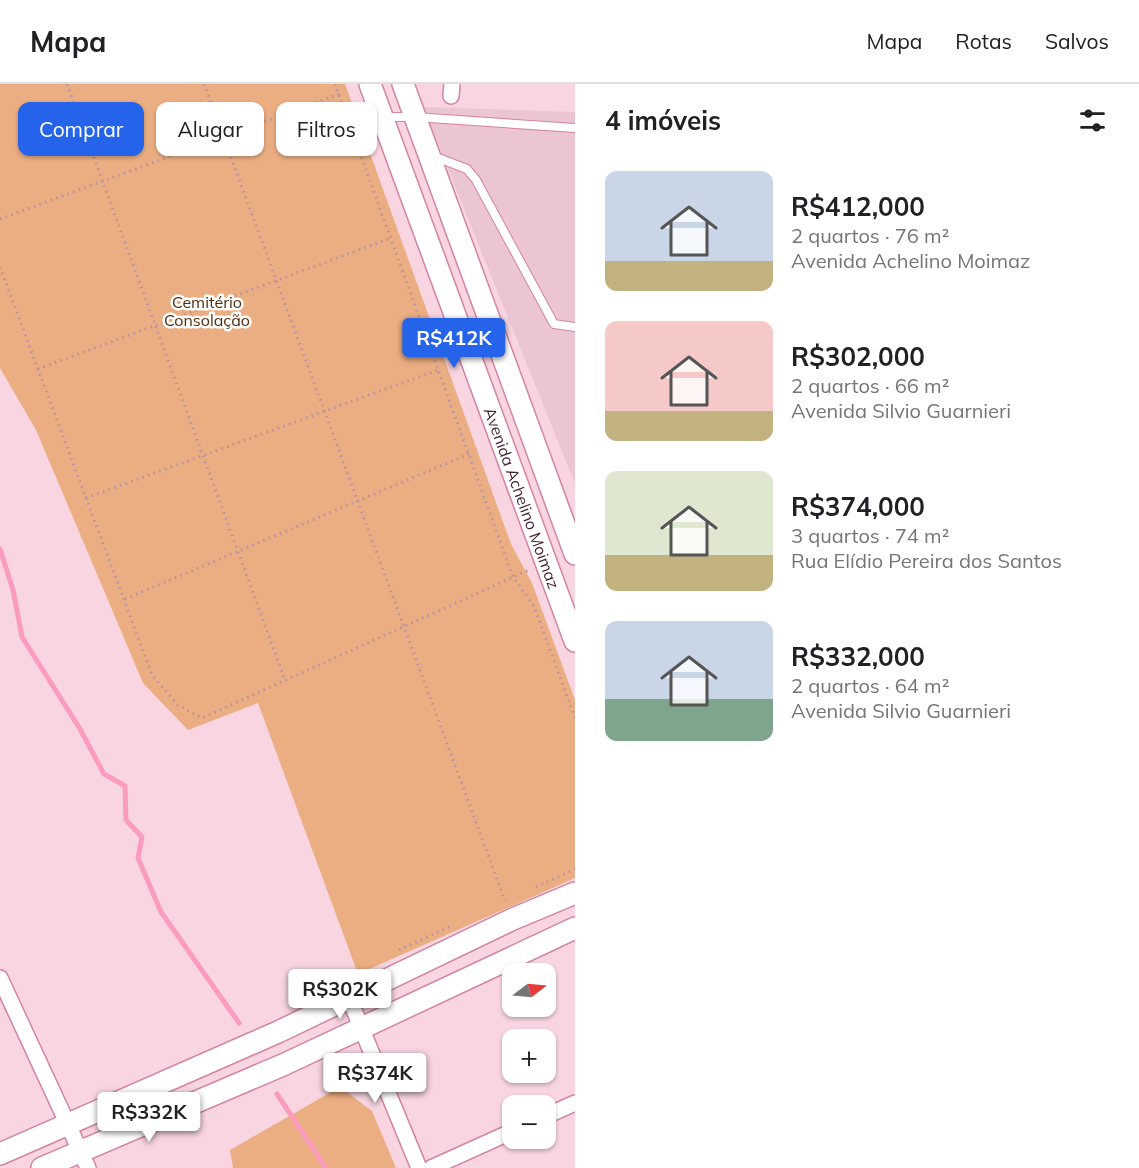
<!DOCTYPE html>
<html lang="pt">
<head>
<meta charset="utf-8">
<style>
  :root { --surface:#fff; --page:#f2f2f2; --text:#202124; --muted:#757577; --line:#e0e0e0; --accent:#2563eb }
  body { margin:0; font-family:Mulish,sans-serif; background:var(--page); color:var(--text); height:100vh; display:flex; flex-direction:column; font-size:22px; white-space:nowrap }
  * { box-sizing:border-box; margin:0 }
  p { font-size:20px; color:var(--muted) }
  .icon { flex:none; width:33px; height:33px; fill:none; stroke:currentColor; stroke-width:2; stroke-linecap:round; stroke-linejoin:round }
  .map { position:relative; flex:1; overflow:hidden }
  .sheet { display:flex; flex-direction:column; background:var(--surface); width:564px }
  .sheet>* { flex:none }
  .guide { position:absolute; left:18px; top:18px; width:466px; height:54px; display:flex; gap:12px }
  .needle { width:39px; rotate:74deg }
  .buttons { position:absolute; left:502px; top:879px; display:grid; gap:12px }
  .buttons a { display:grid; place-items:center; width:54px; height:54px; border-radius:12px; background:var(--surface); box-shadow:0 2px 4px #0004; font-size:30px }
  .price { position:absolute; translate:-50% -51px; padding:0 14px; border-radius:6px; background:#fff; color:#222; font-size:20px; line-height:39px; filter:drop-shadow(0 2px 3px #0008) }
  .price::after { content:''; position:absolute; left:50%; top:36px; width:18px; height:14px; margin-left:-9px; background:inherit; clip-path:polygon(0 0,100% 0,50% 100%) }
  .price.on { background:var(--accent); color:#fff }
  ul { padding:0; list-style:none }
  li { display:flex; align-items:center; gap:18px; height:150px; padding:0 30px }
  li span { display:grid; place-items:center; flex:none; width:168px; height:120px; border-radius:12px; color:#555 }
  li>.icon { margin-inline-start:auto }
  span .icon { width:72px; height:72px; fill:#fffc; stroke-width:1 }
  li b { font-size:26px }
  h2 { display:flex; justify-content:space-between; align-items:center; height:72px; padding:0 30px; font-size:26px }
  .pill { padding:0 21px; border-radius:12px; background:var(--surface); box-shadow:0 2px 4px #0004; font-size:21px; line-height:54px }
  .pill.on { background:var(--accent); color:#fff }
  header { display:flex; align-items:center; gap:36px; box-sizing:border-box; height:84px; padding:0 30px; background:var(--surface); border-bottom:2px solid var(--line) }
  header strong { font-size:28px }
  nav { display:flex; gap:33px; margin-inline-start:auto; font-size:21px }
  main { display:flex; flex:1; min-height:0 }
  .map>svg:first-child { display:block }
  .built { fill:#ecc5d2 }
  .green { fill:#ebae82 }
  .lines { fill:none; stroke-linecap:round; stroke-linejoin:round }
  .stream { stroke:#fb9cbf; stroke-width:5 }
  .lane-casing { stroke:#d483a0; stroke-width:10 }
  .street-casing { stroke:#d483a0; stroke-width:18 }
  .secondary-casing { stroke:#d483a0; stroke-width:24 }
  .path { stroke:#b5939e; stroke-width:3; stroke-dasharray:1.5 4.5; stroke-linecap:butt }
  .lane { stroke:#fff; stroke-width:8 }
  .street { stroke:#fff; stroke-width:15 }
  .secondary { stroke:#fff; stroke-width:21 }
  .labels { text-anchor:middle; stroke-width:5; stroke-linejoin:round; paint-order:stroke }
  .park-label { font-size:16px; fill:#522c0b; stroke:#fff }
  .street-label { font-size:16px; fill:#42222e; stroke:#fff }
</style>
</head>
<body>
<header>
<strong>Mapa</strong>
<nav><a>Mapa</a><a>Rotas</a><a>Salvos</a></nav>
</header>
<main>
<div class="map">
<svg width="575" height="1084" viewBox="0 0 575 1084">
  <rect width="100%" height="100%" fill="#f8d5e0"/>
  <path class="built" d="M423 23 575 28V400Z"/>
  <path class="green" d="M0 0H345L511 460 532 499 575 616V794L358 890 258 619 188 646 143 599 36 346 0 284Z
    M340 1003 372 1027 396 1084H233L230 1066Z"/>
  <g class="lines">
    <path class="stream" d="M0 465 13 506 22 553 80 645 104 690 125 702 126 736 142 753 138 774 161 828 239 939
      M277 1010 326 1084"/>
    <g class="lane-casing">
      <path id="lane" d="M384 33H415L575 44
        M433 72 467 85 476 96 554 240 575 243"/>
    </g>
    <g class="street-casing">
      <path id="street" d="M451 12 452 0
        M0 894 88 1084
        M349 914 419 1084
        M546 1032 575 1019
        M431 1084 513 1047"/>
    </g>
    <g class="secondary-casing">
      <path id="secondary" d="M370 0 575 557
        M403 0 575 470
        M0 1070 278 948 513 835 575 809
        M42 1084 285 980 575 844"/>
    </g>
    <path class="path" d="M67 0 285 596
      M204 0 505 817
      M335 0 513 493 534 522 575 634
      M0 135 339 10
      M0 183 152 591 178 621 202 634 531 485
      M38 285 391 154
      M86 414 438 286
      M125 515 469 370
      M536 803 575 785
      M399 866 451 842"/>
    <use href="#lane" class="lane"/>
    <use href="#street" class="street"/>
    <use href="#secondary" class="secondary"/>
  </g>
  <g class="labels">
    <g class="park-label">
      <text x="207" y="224">Cemitério<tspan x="207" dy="18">Consolação</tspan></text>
    </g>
    <g class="street-label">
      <text transform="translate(522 414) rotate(70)" y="6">Avenida Achelino Moimaz</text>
    </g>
  </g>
</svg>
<div class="buttons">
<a><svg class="needle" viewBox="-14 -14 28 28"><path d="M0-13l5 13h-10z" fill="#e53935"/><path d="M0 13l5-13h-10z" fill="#757577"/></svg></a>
<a>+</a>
<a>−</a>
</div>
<b class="price on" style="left:454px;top:285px">R$412K</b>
<b class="price" style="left:340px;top:936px">R$302K</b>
<b class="price" style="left:375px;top:1020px">R$374K</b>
<b class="price" style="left:149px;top:1059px">R$332K</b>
<div class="guide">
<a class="pill on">Comprar</a>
<a class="pill">Alugar</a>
<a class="pill">Filtros</a>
</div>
</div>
<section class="sheet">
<h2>4 imóveis<svg class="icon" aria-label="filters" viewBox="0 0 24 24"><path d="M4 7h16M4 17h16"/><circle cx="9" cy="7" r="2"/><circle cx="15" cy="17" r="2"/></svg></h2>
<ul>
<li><span style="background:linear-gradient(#c9d6e8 75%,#c2b280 0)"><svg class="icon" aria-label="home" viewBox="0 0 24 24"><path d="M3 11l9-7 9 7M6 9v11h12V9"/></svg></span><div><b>R$412,000</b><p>2 quartos · 76 m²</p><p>Avenida Achelino Moimaz</p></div></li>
<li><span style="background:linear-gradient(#f6c9c9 75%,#c2b280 0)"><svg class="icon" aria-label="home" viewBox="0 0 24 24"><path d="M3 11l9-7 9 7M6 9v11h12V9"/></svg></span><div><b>R$302,000</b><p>2 quartos · 66 m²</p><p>Avenida Silvio Guarnieri</p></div></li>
<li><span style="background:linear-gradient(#dfe7d0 70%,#c2b280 0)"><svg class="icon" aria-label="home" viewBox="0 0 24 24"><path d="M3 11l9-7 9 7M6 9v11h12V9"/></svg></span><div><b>R$374,000</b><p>3 quartos · 74 m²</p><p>Rua Elídio Pereira dos Santos</p></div></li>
<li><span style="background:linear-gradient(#c9d6e8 65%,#7fa58c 0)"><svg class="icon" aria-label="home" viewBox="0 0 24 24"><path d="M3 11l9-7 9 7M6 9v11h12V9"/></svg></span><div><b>R$332,000</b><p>2 quartos · 64 m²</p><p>Avenida Silvio Guarnieri</p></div></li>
</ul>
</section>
</main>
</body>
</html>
